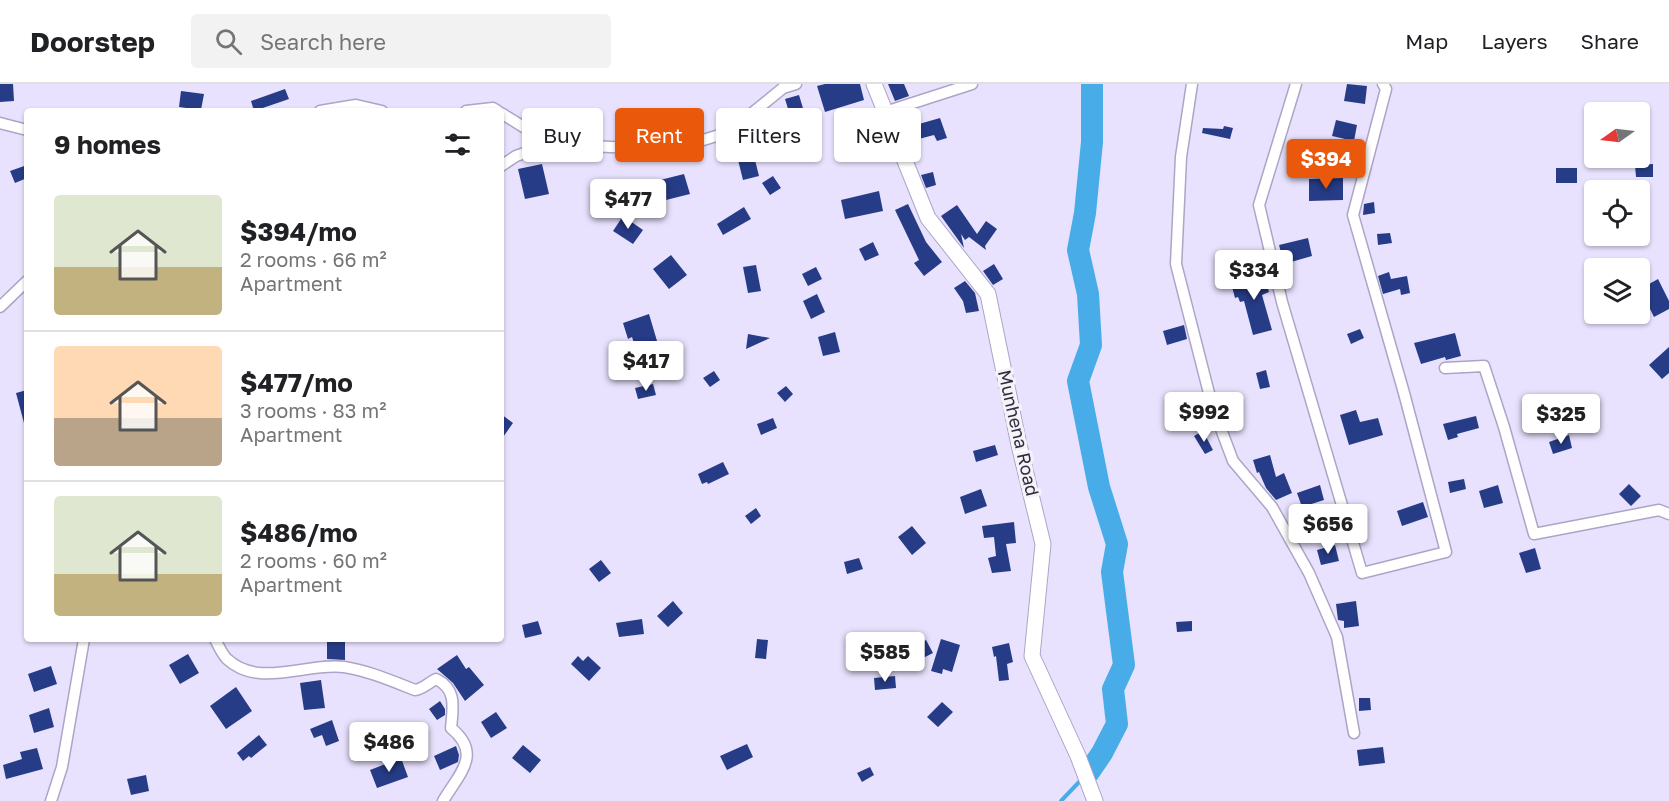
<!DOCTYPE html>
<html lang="en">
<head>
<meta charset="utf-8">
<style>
  :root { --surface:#fff; --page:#f2f2f2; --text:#202124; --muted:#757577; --line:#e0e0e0; --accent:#ea580c }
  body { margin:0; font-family:"Golos Text",sans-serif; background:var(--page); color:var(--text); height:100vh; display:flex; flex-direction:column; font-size:22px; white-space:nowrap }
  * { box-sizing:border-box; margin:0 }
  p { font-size:20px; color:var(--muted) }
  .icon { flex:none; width:33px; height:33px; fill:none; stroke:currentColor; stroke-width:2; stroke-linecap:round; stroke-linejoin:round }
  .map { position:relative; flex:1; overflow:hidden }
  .details { position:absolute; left:24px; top:24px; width:480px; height:534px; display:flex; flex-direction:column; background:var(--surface); border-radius:6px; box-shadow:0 2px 4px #0004 }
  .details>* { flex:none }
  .banner { position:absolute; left:522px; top:24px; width:570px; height:54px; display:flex; gap:12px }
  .needle { width:39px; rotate:256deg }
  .controls { position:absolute; left:1584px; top:18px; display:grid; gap:12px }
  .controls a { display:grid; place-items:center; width:66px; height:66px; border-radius:6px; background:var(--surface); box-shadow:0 2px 4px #0004; font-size:30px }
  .price { position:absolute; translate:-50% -51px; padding:0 14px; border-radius:6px; background:#fff; color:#222; font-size:20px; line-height:39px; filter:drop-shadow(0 2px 3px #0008) }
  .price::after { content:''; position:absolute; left:50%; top:36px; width:18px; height:14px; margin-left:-9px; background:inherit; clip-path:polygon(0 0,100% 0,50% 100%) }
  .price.selected { background:var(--accent); color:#fff }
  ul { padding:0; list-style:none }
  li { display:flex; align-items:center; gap:18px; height:150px; padding:0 30px }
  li+li { border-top:2px solid var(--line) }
  li span { display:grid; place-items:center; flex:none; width:168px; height:120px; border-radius:6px; color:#555 }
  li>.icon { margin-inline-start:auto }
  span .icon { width:72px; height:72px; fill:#fffc; stroke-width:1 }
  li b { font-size:26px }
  h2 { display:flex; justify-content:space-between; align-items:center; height:72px; padding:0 30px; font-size:26px }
  .chip { padding:0 21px; border-radius:6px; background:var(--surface); box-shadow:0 2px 4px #0004; font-size:21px; line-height:54px }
  .chip.selected { background:var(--accent); color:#fff }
  header { display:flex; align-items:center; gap:36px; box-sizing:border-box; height:84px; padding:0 30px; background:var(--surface); border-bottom:2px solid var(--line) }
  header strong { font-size:28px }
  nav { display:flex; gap:33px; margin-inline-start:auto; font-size:21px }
  .search { width:420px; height:54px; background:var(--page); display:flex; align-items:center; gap:15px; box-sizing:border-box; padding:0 21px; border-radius:6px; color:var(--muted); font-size:22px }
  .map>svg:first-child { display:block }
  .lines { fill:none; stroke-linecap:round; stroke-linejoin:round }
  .stream { stroke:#48ace8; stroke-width:4 }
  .river { stroke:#48ace8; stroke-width:22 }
  .building { fill:#273c87 }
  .street-casing { stroke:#ada4c6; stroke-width:13 }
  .secondary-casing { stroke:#ada4c6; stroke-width:17 }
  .street { stroke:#fff; stroke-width:10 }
  .secondary { stroke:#fff; stroke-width:15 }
  .labels { text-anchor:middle; stroke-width:6; stroke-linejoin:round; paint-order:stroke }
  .street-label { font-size:18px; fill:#312d3b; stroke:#f5f3fa }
</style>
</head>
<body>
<header>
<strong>Doorstep</strong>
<div class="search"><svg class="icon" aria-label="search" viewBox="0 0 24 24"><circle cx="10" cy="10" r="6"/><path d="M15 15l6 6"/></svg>Search here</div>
<nav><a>Map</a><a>Layers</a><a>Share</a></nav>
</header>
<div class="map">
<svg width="1669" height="717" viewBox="0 0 1669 717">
  <rect width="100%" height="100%" fill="#e9e2fe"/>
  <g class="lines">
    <path class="stream" d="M1061 717 1081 696"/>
    <path class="river" d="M1089 688 1102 669 1117 640 1113 605 1124 581 1112 488 1117 460 1099 403 1078 297 1091 261 1088 210 1078 166 1085 129 1092 58V0"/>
  </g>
  <path class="building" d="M0 0H13L14 17 0 18Z
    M825 0H860L864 16 825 28 817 2Z
    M888 0H904L909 12 895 17Z
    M1347 0 1367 2 1365 20 1344 17Z
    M285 5 289 15 254 27 251 17Z
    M181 7 204 10 201 26 179 23Z
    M799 11 806 34 792 38 785 15Z
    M680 24 682 47 669 48 667 25Z
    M940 34 947 54 937 57 934 51 915 56 912 42Z
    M1336 36 1357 41 1354 57 1332 52Z
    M870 39 875 57 846 65 841 47Z
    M1224 42 1233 44 1230 55 1202 49 1203 44 1223 45Z
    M1305 63 1319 66 1316 81 1302 79Z
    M753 68 759 92 743 96 737 72Z
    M542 80 549 110 525 115 518 85Z
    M1653 80V93H1636L1635 81Z
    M27 81V94L15 99 10 87Z
    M1556 84H1577V99H1556Z
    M933 88 936 101 926 104 921 91Z
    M684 90 690 110 662 117 656 97Z
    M773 92 781 104 770 111 762 99Z
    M1343 94V116L1309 117V95Z
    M879 107 883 127 845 135 841 116Z
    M1374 118 1375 129 1363 131 1364 120Z
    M908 120 926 158 942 178 924 192 914 179 919 176 895 126Z
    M957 121 977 150 986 137 997 145 985 162 986 166 969 153 965 156 961 150 964 164 941 132Z
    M744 123 751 135 723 151 717 140Z
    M623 132 643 146 633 160 613 147Z
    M1390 149 1392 159 1378 161 1377 150Z
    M1308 154 1312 172 1284 180 1279 161Z
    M873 158 879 171 865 177 859 165Z
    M671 171 687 191 669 205 653 185Z
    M994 180 1003 195 993 201 983 187Z
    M756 181 761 207 748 209 743 183Z
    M816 183 822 195 808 202 802 190Z
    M1263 188 1269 208 1262 211 1272 246 1253 251 1244 217 1240 218 1238 213 1235 214 1231 199Z
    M1389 188 1391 195 1407 192 1410 209 1401 211 1400 205 1383 210 1378 192Z
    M1658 195 1669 217V225L1654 233 1640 205Z
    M965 197 975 209 979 227 966 229 963 217 954 204Z
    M817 210 825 228 811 235 803 217Z
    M649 230 660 267 639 274 632 253 628 255 623 239Z
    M1184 241 1187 255 1167 261 1163 247Z
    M1360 245 1364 254 1351 260 1347 250Z
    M835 248 840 268 823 272 818 253Z
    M1455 249 1461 272 1446 276 1445 273 1421 280 1414 259Z
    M748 250 770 254 746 265Z
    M1669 263V289L1662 295 1649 281Z
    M1266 286 1270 303 1260 305 1256 289Z
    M714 287 720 296 710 303 703 294Z
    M653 300 656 311 638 315 635 304Z
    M786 302 793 310 785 318 777 309Z
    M27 306V338L24 339 16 309Z
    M1356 326 1360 338 1378 334 1383 351 1349 361 1340 331Z
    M501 330 513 339 501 356Z
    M1476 332 1479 344 1457 350 1458 353 1448 356 1443 340Z
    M773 334 777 344 761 351 757 340Z
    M1203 347 1213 366 1205 370 1194 352Z
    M1569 351 1572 364 1553 370 1549 358Z
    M995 361 998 371 976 378 973 367Z
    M1270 371 1276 393 1284 389 1292 409 1276 416 1266 404 1259 388 1257 389 1253 376Z
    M723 378 729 390 708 400 707 398 702 400 698 390Z
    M1464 395 1466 405 1450 409 1448 398Z
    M1629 400 1641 412 1631 422 1619 410Z
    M1320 401 1324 416 1302 423 1297 409Z
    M1498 401 1503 419 1484 424 1479 407Z
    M981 405 987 422 965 430 960 413Z
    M1423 418 1428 433 1402 442 1397 427Z
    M756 424 761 432 751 440 745 432Z
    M1014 438 1016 459 1006 460 1011 487 992 489 988 474 996 472 994 453 984 454 982 442Z
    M912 442 926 459 912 471 898 453Z
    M1335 461 1339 477 1321 481 1317 466Z
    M1535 464 1541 485 1526 489 1519 469Z
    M859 474 863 485 847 490 844 478Z
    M601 476 611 489 599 498 589 485Z
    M673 517 683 529 668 543 657 532Z
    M1356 517 1359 542 1344 544V537L1338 536 1336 520Z
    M642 535 644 550 619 553 616 539Z
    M538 537 542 550 525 554 522 541Z
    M1192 537V547L1177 548 1176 538Z
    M327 555H345V576L327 575Z
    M757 555 768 556 766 575 755 574Z
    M941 555 960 561 952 588 943 585 942 590 931 587Z
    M926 556 933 569 923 574 916 561Z
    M1009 559 1013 578 1007 580 1009 596 999 597 996 572 994 573 992 563Z
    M188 570 199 589 180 600 169 581Z
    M457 571 466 585 469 583 484 601 465 617 453 599 437 585Z
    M578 572 583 577 588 572 601 584 589 597 571 580Z
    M51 582 57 600 34 608 28 590Z
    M895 592 896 604 875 606 874 594Z
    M321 596 325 624 304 626 300 599Z
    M236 603 252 627 226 645 210 622Z
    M1359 614H1370L1371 626 1359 627Z
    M440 617 445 625V631L437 636 429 625Z
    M942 618 953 628 938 643 927 633Z
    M49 624 54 643 34 649 29 631Z
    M496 628 507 644 491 654 481 638Z
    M332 636 339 657 326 662 322 651 314 654 310 645Z
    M259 651 267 661 251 674 249 672 243 677 237 669Z
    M747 660 753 673 727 686 720 672Z
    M523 661 541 676 530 689 512 674Z
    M456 662 459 671 458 678 440 686 434 672Z
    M1383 663 1385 679 1359 682 1357 666Z
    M37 664 43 685 6 695 3 681 22 675 20 668Z
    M401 674 408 693 377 704 370 686Z
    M870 683 874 691 862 698 857 689Z
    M146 691 149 707 131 711 127 695Z"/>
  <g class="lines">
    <g class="street-casing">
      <path id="street" d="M1192 0 1181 73 1176 180 1212 321 1233 377 1272 423 1309 489 1337 553 1354 649
        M1296 0 1259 121 1282 218 1362 489 1446 468 1404 309 1353 131 1386 5 1383 0
        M320 27 356 21 382 27
        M466 27 493 24 498 27
        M885 28 972 0
        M501 29 551 60 671 66 729 48 783 4 796 0
        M0 39 27 46
        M501 82 516 72 551 60
        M0 223 27 197
        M1445 284 1484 282 1504 343 1534 450 1659 426 1669 430
        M215 555C218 561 222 570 227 575 259 605 307 578 344 583 369 587 392 597 415 606 423 605 428 599 436 595 457 605 453 624 451 644 483 670 459 690 443 717
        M51 717 62 683 84 555"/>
    </g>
    <g class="secondary-casing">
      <path id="secondary" d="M874 0 928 134 988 210 1019 361 1043 460 1032 572 1078 672 1095 717"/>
    </g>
    <use href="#street" class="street"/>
    <use href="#secondary" class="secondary"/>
  </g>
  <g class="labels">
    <g class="street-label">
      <text transform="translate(1018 349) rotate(77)" y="6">Munhena Road</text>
    </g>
  </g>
</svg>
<div class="controls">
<a><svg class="needle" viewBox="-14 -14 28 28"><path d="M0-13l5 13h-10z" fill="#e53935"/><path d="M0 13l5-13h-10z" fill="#757577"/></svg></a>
<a><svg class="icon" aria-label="locate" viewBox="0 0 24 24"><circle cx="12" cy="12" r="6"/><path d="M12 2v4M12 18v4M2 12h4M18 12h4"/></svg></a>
<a><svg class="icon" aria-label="layers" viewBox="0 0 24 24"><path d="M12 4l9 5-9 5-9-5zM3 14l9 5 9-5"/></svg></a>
</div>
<b class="price selected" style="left:1326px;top:106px">$394</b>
<b class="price" style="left:628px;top:146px">$477</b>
<b class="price" style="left:1254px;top:217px">$334</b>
<b class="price" style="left:646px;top:308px">$417</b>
<b class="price" style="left:1204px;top:359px">$992</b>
<b class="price" style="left:1561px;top:361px">$325</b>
<b class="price" style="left:1328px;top:471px">$656</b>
<b class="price" style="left:885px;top:599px">$585</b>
<b class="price" style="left:389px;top:689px">$486</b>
<div class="banner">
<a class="chip">Buy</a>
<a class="chip selected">Rent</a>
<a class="chip">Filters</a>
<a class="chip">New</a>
</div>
<section class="details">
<h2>9 homes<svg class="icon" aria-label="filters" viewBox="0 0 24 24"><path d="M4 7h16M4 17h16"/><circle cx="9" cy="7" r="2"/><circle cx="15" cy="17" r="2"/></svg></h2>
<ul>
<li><span style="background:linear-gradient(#dfe7d0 60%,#c2b280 0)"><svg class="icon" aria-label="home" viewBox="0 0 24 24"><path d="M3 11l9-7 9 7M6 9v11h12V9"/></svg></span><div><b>$394/mo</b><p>2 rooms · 66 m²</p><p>Apartment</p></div></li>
<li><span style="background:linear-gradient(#ffd9b3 60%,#b9a48a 0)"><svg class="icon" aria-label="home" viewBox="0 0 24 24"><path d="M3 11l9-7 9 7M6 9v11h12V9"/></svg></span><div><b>$477/mo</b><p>3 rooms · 83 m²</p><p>Apartment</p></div></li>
<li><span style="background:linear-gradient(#dfe7d0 65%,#c2b280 0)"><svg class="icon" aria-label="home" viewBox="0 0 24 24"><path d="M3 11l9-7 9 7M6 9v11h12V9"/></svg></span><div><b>$486/mo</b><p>2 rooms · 60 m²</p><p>Apartment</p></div></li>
</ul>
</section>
</div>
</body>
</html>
